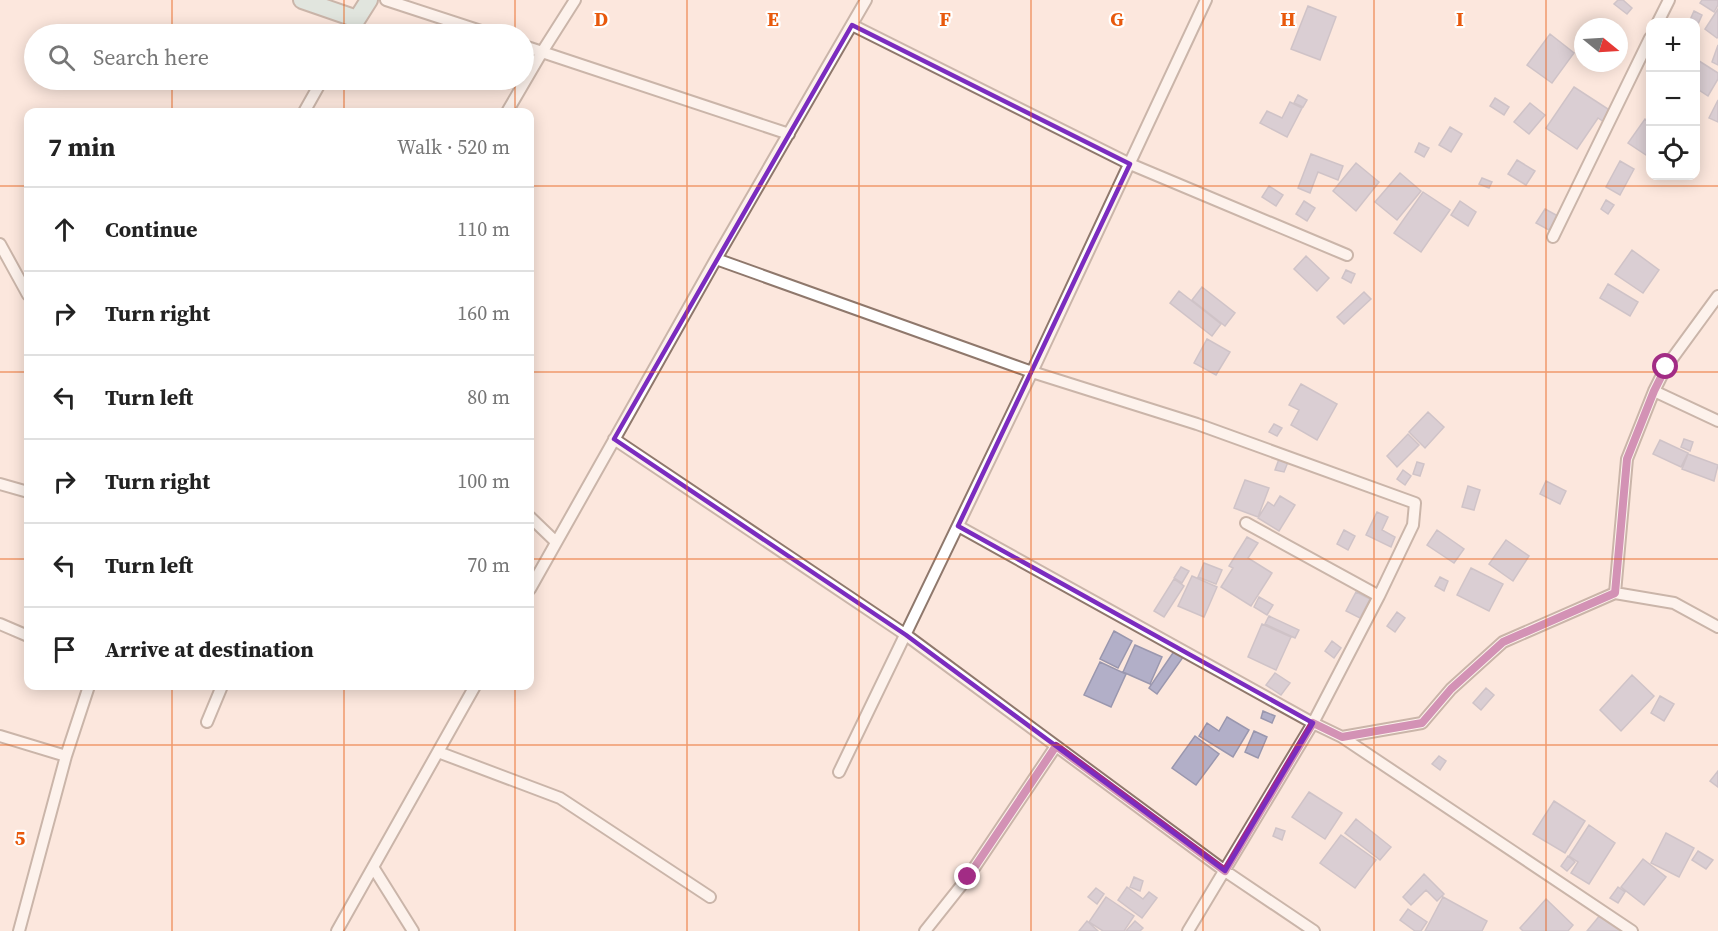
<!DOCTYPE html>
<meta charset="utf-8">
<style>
:root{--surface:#fff;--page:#f2f2f2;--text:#222;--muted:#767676;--line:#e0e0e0}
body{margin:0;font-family:"Source Serif 4",serif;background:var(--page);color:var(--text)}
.controls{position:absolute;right:18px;top:18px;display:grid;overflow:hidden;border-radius:12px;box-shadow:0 3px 15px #0003}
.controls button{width:54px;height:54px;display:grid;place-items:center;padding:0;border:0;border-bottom:2px solid var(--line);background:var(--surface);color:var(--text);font:30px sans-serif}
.compass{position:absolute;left:1574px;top:18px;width:54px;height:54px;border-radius:50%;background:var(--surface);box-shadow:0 3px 15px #0003;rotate:108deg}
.stop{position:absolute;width:18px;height:18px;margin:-14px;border:4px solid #a22c85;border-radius:50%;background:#fff}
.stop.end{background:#a22c85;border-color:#fff;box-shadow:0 2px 6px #0008}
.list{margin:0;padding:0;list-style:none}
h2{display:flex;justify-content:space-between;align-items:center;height:78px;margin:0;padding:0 24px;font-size:26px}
h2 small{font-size:20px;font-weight:400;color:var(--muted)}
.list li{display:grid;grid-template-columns:39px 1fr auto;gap:18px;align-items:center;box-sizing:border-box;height:84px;padding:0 24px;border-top:2px solid var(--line)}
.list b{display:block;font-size:22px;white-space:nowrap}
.list em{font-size:20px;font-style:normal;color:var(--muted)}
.icon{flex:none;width:33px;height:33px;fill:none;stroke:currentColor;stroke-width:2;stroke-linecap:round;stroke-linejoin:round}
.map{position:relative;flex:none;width:1718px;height:931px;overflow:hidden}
.search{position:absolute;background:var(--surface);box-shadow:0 3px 15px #0003;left:24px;top:24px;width:510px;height:66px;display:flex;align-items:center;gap:15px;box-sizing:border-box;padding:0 21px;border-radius:33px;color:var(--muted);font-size:22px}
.panel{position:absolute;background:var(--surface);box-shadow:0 3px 15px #0003;left:24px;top:108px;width:510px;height:582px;border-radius:12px}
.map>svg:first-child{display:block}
</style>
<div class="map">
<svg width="1718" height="931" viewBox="0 0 1718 931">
<rect width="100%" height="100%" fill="#fce7dd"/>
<path fill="#b2afc8" stroke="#9a97ae" stroke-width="1.5" d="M1618,0H1623L1632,8L1627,14L1614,4Z
M1702,0H1718V5L1714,12L1700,3Z
M1308,6L1336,17L1320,60L1291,49Z
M1718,9V37L1717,38L1705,29Z
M1694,11L1702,15L1698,24L1690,20Z
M1550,34L1574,53L1552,83L1527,65Z
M1718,45V65L1712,62Z
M1696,59L1718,73V79L1708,96L1696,88Z
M1574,87L1611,111L1604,122L1598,118L1577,149L1546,128Z
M1298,95L1307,100L1303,107L1294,103Z
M1495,98L1509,107L1504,115L1490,106Z
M1718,100V122L1709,118Z
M1290,102L1302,108L1287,137L1260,123L1267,111L1282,118Z
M1530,103L1545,115L1529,134L1514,122Z
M1645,119L1650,123V148L1646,155L1628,143Z
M1450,127L1462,134L1451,152L1439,145Z
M1419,143L1429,148L1424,157L1415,152Z
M1311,154L1343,166L1338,180L1318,172L1310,193L1298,188Z
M1517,160L1535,171L1526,185L1508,174Z
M1620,161L1634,169L1620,195L1606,187Z
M1356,163L1379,182L1356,211L1333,191Z
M1400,173L1421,191L1397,220L1375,202Z
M1482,178L1492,182L1489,188L1479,184Z
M1269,186L1283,195L1276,206L1262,197Z
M1423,192L1450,210L1421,252L1394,233Z
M1606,200L1614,205L1608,214L1601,209Z
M1304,201L1315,208L1307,221L1296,214Z
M1460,201L1476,212L1468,226L1451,215Z
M1545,209L1558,216L1549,230L1536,223Z
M1632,250L1659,270L1643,293L1615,274Z
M1306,256L1329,278L1317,291L1294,269Z
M1346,270L1355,274L1351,283L1342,278Z
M1608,284L1638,302L1630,316L1600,298Z
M1202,287L1235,313L1225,326L1192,300Z
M1179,291L1221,324L1212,336L1170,303Z
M1364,292L1371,299L1344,324L1337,317Z
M1207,339L1230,352L1216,375L1194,363Z
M1301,384L1337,404L1317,440L1291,425L1299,410L1289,405Z
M1428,412L1444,427L1425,448L1409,432Z
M1274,424L1282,428L1277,436L1269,432Z
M1408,434L1419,445L1397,467L1387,456Z
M1684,439L1693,442L1690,451L1681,447Z
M1660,440L1688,453L1681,467L1653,454Z
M1688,454L1718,465L1714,481L1682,469Z
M1279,459L1288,462L1284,472L1275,470Z
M1417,462L1424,464L1420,476L1413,474Z
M1403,470L1411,476L1405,485L1397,479Z
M1245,480L1269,488L1258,517L1234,508Z
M1546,481L1566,491L1560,504L1540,494Z
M1468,486L1480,490L1474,510L1462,507Z
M1280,496L1295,505L1279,531L1258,518L1268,502L1274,506Z
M1377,512L1388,517L1382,530L1395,537L1391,547L1366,535Z
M1344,530L1355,536L1348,550L1337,544Z
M1437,530L1464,549L1454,563L1427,545Z
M1247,537L1258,543L1248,558L1272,573L1251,606L1221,587L1233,568L1229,566Z
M1506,540L1529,556L1513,581L1489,564Z
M1204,563L1222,570L1216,584L1198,577Z
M1181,567L1189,571L1182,583L1174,578Z
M1471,568L1503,584L1489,611L1457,595Z
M1192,576L1217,587L1204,617L1178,606Z
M1440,577L1448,581L1444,591L1435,586Z
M1174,579L1184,586L1164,617L1154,611Z
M1356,592L1370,599L1360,618L1346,611Z
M1259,597L1273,605L1267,615L1254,607Z
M1397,612L1405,618L1395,632L1387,626Z
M1269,616L1299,630L1295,638L1265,624Z
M1262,624L1291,637L1276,670L1248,657Z
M1114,631L1132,641L1118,668L1100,659Z
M1332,641L1341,648L1334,658L1325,651Z
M1135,645L1162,657L1150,684L1123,672Z
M1177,647L1186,653L1157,694L1149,688Z
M1100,662L1126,674L1111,707L1084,695Z
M1275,673L1290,683L1281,695L1266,685Z
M1632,675L1654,696L1621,731L1600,710Z
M1486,688L1494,695L1481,710L1473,703Z
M1660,696L1674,704L1664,721L1651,713Z
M1263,711L1275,716L1272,723L1261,718Z
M1227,717L1249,730L1233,757L1199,736L1207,723L1219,731Z
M1254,731L1267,737L1258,758L1245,752Z
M1195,736L1219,754L1196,785L1172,768Z
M1439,756L1446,761L1440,770L1432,764Z
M1718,771V787L1710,781Z
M1309,792L1342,813L1325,839L1292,817Z
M1554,801L1585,821L1565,853L1533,834Z
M1356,819L1391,847L1380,860L1345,833Z
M1589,825L1615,843L1589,884L1571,873L1578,862L1569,856Z
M1276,828L1285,831L1282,840L1273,836Z
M1666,833L1694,848L1679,877L1651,863Z
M1341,835L1376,860L1355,888L1320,863Z
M1698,851L1713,860L1706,869L1692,860Z
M1568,856L1575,862L1567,871L1561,866Z
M1643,859L1666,877L1644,905L1621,887Z
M1424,874L1444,894L1437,901L1426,890L1411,905L1403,897Z
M1134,877L1143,881L1140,891L1130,887Z
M1127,887L1143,899L1149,892L1157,898L1142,918L1118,900Z
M1618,887L1625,892L1618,903L1610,898Z
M1096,888L1104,894L1097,904L1088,897Z
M1106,897L1134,916L1124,931H1103L1089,922Z
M1443,897L1487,921L1482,931H1425Z
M1546,899L1573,925L1568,931H1523L1520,928Z
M1408,909L1427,922L1421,931H1415L1400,920Z
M1601,914L1622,931H1587Z
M1087,921L1098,931H1079Z
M1135,921L1143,928L1140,931H1126Z"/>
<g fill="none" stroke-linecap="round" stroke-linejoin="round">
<g stroke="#8f786c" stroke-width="14">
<path id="street" d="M386,0L490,34
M1658,22L1669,0
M852,25L1130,164L1347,255
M348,34L357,19
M524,46L789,134
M304,112L322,80
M507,112L542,52L575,0
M1553,237L1650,38
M0,244L28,295
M716,259L1032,372L1197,424L1415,503L1413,525L1379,596L1313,723L1188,931
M1654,391L1718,421
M614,439L906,635L1225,871L1314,931
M0,484L28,492
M530,517L556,542
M1246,523L1379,596
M958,526L1313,723L1342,737L1422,723L1451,689L1503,642L1615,593L1674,603L1718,627
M530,589L716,259L866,0
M1615,593L1627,459L1654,391L1666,367L1718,296
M0,624L28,636
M207,722L222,686
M0,736L66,756
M1342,737L1632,931
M438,752L560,798L710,897
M839,772L1032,372L1206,0
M373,867L413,931
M19,931L66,756L89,686
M337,931L475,686
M925,931L968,877L1056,746"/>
</g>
<g stroke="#8f786c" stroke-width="20">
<path id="secondary" d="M302,0L357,19L369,0"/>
</g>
<use href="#street" stroke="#fff" stroke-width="10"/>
<use href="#secondary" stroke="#c0e2e1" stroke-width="16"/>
</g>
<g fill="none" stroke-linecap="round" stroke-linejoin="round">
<path stroke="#a22c85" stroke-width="8" d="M968,877L1056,746L1225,871L1313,723L1342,737L1422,723L1451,689L1503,642L1615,593L1627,459L1654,391L1666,367"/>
</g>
<path d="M0 0H1718V931H0ZM852,25L1130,164L958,526L1313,723L1225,871L906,635L614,439Z" fill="#fce7dd" fill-opacity=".55" fill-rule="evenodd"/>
<path fill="none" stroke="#7b2cbf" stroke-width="4.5" stroke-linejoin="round" d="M852,25L1130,164L958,526L1313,723L1225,871L906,635L614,439Z"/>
<path fill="none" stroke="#e8590c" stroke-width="1.5" stroke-opacity="0.55" d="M172,0V34M344,0V34M515,0V34M687,0V931M859,0V931M1031,0V931M1203,0V931M1374,0V931M1546,0V931M172,80V112M344,80V112M515,80V112M0,186H28M530,186H1718M0,372H28M530,372H1718M0,559H28M530,559H1718M172,686V931M344,686V931M515,686V931M0,745H1718"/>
<g font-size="20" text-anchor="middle" font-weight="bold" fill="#e8590c" stroke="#fff" stroke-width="4.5" stroke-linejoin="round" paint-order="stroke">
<text x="601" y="26">D</text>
<text x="773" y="26">E</text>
<text x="945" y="26">F</text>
<text x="1117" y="26">G</text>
<text x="1288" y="26">H</text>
<text x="1460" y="26">I</text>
<text x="20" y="845">5</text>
</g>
</svg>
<div class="controls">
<button>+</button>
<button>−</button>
<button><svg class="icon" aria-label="locate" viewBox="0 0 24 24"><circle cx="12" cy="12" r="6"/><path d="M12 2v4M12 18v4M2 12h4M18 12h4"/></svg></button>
</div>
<svg class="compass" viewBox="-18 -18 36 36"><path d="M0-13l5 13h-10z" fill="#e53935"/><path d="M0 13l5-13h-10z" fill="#767676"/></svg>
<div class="stop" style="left:1666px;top:367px"></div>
<div class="stop end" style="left:968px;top:877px"></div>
<div class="search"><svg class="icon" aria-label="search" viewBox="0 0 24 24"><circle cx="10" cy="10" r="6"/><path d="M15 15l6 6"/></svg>Search here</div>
<section class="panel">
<h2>7 min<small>Walk · 520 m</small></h2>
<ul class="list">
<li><svg class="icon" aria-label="ahead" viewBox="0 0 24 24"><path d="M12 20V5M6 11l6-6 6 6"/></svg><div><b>Continue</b></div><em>110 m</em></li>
<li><svg class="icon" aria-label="right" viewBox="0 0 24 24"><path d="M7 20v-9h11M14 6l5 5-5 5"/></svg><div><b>Turn right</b></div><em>160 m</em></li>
<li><svg class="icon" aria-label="left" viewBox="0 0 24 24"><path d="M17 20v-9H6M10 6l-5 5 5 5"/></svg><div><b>Turn left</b></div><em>80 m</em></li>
<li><svg class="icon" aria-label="right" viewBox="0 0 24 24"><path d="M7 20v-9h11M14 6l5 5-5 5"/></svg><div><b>Turn right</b></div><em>100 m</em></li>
<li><svg class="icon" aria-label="left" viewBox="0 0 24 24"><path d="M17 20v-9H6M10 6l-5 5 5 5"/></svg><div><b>Turn left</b></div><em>70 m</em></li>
<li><svg class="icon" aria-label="arrive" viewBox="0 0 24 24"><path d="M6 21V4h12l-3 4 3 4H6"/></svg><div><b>Arrive at destination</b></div></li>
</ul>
</section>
</div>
